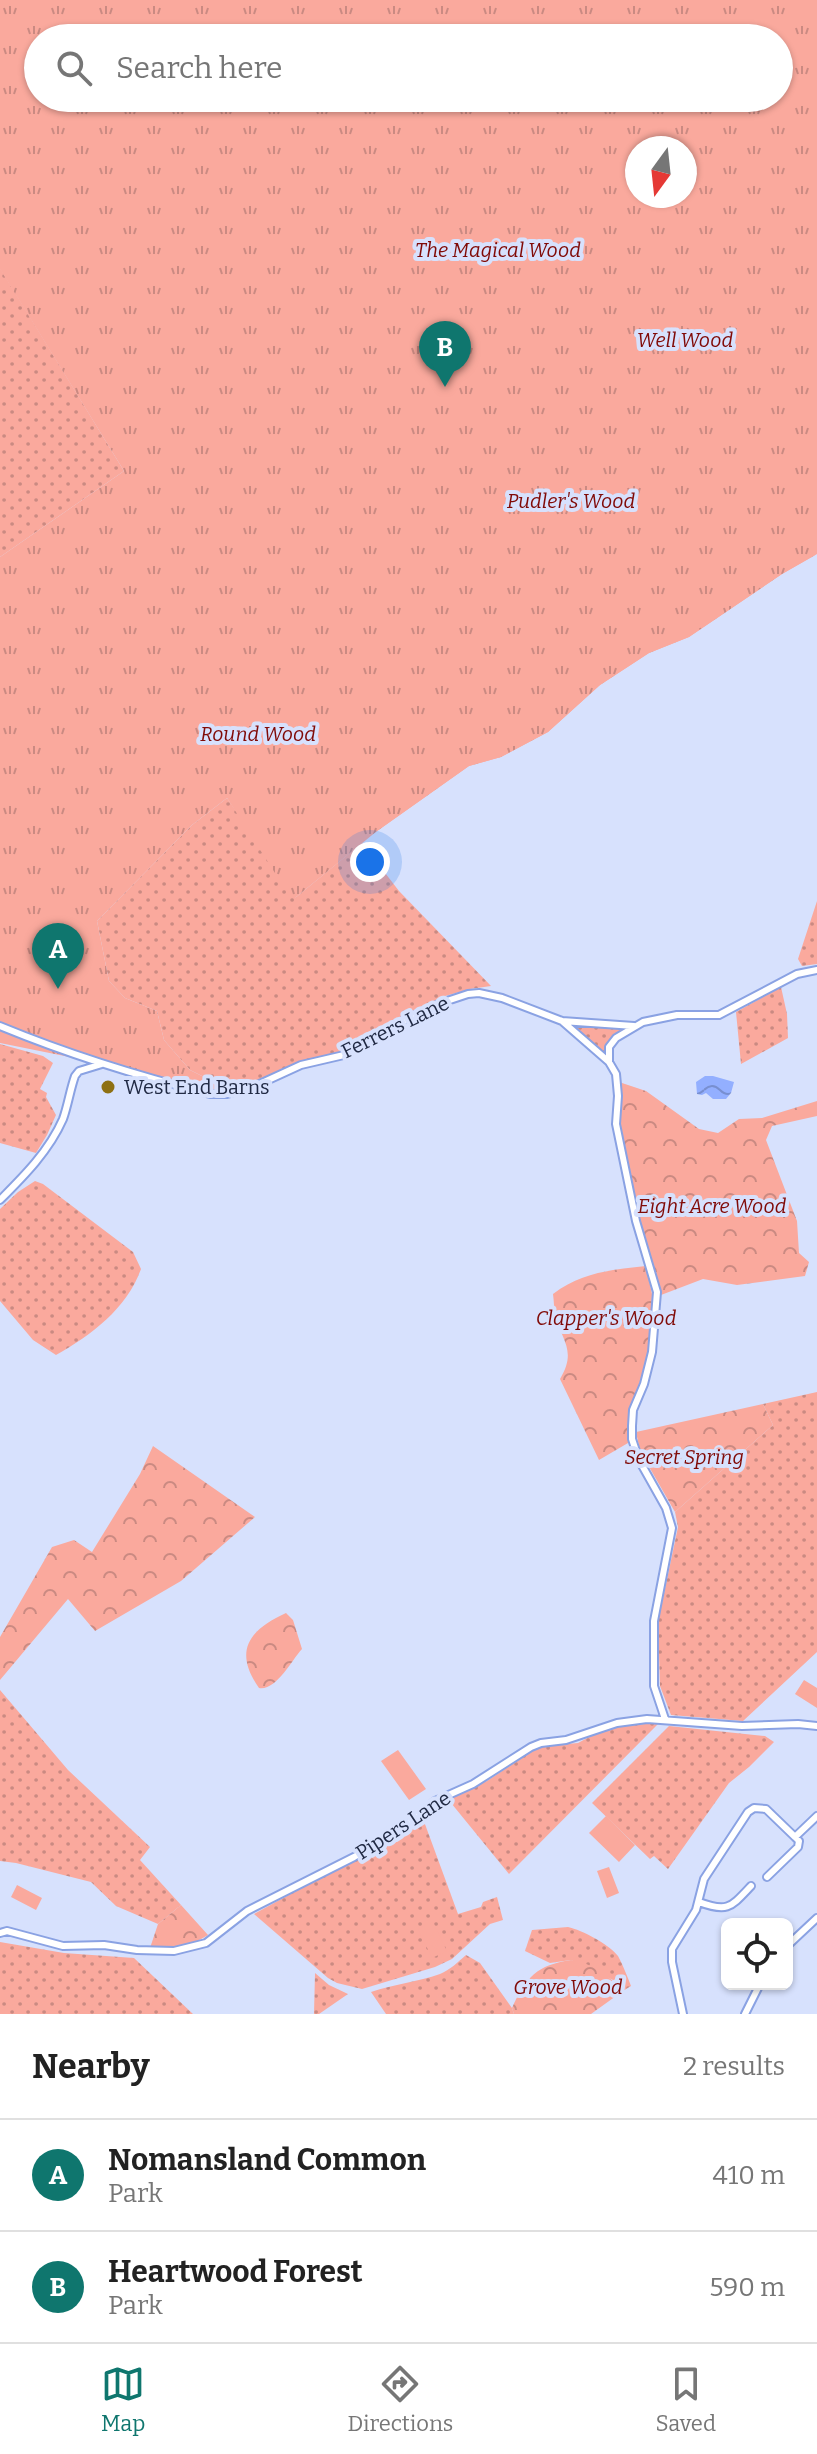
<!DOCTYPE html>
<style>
:root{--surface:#fff;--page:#f2f2f2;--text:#222;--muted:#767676;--line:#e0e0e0;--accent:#0f766e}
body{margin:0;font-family:Bitter,serif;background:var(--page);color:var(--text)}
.controls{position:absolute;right:24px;bottom:24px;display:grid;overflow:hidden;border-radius:12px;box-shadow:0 2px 6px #0004}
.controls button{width:72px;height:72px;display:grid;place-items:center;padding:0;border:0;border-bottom:2px solid var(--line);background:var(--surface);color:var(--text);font:40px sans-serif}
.compass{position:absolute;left:625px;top:136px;width:72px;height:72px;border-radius:50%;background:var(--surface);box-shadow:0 2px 6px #0004;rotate:195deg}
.you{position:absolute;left:370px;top:862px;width:28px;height:28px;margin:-20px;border:6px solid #fff;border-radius:50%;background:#1a73e8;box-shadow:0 0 0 12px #1a73e833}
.badge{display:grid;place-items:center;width:52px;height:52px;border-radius:50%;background:var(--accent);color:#fff;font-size:26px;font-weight:700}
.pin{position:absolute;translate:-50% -66px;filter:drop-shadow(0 2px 4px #0008)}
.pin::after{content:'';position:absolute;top:42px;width:28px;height:24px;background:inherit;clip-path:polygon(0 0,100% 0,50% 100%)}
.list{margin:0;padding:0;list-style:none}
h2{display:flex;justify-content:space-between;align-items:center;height:104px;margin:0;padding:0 32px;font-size:34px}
h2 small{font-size:26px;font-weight:400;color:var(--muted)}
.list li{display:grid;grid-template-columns:52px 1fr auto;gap:24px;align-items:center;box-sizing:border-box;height:112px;padding:0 32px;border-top:2px solid var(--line)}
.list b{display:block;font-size:30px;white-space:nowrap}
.list p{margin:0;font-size:26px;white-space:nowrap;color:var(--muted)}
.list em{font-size:26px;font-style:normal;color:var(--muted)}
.icon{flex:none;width:44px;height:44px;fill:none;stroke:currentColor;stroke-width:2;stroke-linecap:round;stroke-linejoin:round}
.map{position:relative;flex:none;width:817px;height:2014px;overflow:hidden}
.search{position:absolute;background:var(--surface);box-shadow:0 2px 6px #0004;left:24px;right:24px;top:24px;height:88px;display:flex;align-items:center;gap:20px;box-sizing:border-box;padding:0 28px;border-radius:44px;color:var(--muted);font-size:30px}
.sheet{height:328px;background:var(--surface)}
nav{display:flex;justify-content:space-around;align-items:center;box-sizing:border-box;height:112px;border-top:2px solid var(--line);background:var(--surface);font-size:22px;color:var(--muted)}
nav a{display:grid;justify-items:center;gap:4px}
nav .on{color:var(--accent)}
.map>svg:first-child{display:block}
</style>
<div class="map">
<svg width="817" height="2014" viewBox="0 0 817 2014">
<defs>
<pattern id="grass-dots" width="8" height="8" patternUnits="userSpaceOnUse" patternTransform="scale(2)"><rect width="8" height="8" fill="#faa99d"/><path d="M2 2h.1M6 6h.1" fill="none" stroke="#ca8a82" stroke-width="1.8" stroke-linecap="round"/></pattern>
<pattern id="forest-crowns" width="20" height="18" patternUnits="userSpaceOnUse" patternTransform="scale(2)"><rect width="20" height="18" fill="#faa99d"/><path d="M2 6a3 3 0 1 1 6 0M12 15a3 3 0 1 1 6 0" fill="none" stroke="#ca8a82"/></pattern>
<pattern id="park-tufts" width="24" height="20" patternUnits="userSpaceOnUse" patternTransform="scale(2)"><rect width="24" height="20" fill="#faa99d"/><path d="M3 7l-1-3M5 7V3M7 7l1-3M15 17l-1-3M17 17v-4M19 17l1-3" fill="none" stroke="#ca8a82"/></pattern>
<pattern id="water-waves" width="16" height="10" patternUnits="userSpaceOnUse" patternTransform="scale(2)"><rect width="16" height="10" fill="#93afff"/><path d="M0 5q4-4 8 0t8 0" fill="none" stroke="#788fd0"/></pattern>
</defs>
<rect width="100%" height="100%" fill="#d7e1fd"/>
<path fill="url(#grass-dots)" d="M0,268L124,471L0,557Z
M817,554L782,574L689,637L649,653L600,685L548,732L501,757L469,766L373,834L348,799L295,898L362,843L399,891L491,986L470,989L445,996L405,1015L342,1051L297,1063L259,1082L237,1088L224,1087L190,1070L164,1040L157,1011L125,998L109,981L97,921L192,825L227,798L236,811Z
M817,901V964L802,966L798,959Z
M781,987L787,1014L788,1038L741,1064L736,1012Z
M568,1022L625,1027L626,1029L611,1040L604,1055Z
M0,1044L43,1056L53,1063L40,1089L47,1093L46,1097L56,1115L47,1135L36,1153L0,1143Z
M35,1181L43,1184L133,1252L141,1269C127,1308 92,1335 56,1355L33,1340L0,1301V1209L18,1192Z
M817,1392V1652L743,1721L671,1715L660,1686L658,1622L678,1527L675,1512L773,1425L763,1404Z
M0,1690L68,1770L150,1847L140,1860L181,1905L158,1924L116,1906L91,1882L16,1863L0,1861Z
M659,1723L509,1874L447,1798L487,1781L534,1750L546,1746L578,1743L604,1729L617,1726Z
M669,1726L765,1736L774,1742L749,1767L729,1783L668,1869L654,1856L650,1859L592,1803Z
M422,1816L458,1914L481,1907L483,1902L497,1897L503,1920L490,1924L452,1959L435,1967L362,1989L337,1983L328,1978L254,1914L400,1834Z
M568,1927C582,1930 610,1945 618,1956C623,1965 627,1976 631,1986L623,1991L613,1980L571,1960L550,1963L525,1951L532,1930Z
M0,1942L64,1953L134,1958L193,2014H0Z
M466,1955L480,1963L512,2008L514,2014H386L371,1992C394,1984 418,1982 440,1974C450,1970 458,1962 466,1955Z
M315,1973L329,1985L348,1994L319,2014H314Z"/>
<path fill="url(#forest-crowns)" d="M619,1082L646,1091L699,1129L718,1133L739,1119L762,1118L817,1101V1116L772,1126L766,1140L797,1221L799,1253L809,1262L805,1276L737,1285L703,1279L661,1295L646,1252L638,1221L618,1120Z
M646,1266L652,1294L650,1348L628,1421V1443L599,1460L560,1379C577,1351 562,1341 555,1315C554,1309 554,1301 553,1294C582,1272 611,1270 646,1266Z
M763,1404L773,1425L675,1512L640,1451L636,1432Z
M153,1446L255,1517L181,1581L95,1631L68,1599L0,1680V1637L52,1547L74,1540L92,1552L140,1474Z
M286,1613L293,1620L302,1649C291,1661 276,1691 259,1688C233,1651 249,1630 286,1613Z
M181,1905L208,1935C192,1946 169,1949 150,1948L158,1924Z
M571,1960C592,1963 608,1975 623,1991L591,2014H514L512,2008C526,1977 537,1965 571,1960Z"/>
<path fill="url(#park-tufts)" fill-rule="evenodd" d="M0,0H817V554L782,574L689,637L649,653L600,685L548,732L501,757L469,766L377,831L295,898H291L227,798L192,825L97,921L109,981L125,998L157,1011L164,1040L190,1070L224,1087L209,1093L124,1068L0,1043V557L124,471L0,269ZM38,38H779V98H38ZM637,148H685V196H637Z"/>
<path fill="#faa99d" d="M804,1680L817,1688V1708L795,1694Z
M398,1750L426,1789L409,1800L381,1761Z
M606,1816L635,1845L619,1862L589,1833Z
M609,1867L619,1893L607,1898L597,1871Z
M17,1885L42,1898L36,1910L11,1897Z
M433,1922L447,1951L432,1958L418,1929Z"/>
<path fill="url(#water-waves)" d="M705,1076H713L734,1082L731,1093L726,1099H713L706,1093L702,1095L697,1094L696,1082Z"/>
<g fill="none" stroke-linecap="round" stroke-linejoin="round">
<g stroke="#8aa2e3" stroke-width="10">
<path id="street" d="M562,1021L609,1062
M0,1026C68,1054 138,1076 210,1094H227L253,1087L301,1065L344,1055L394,1025L441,1003L468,994L479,993L502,998L562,1021L634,1026
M0,1200C24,1176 49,1151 63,1119C68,1105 70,1090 75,1076L79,1071L102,1064
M665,1719L654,1686V1621L672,1528L666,1508L639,1460L632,1439V1426L633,1410L644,1384L652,1352L657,1292L636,1221L616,1124L618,1096L616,1074L609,1062V1047L616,1038L643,1022L677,1015H719L797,974L817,970
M767,1877L798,1847L799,1841L795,1837L817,1816
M699,1902C728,1913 731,1907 751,1886
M0,1933L7,1931L63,1946L104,1945L137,1950L174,1951L206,1943L247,1911L354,1857L400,1830L435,1801L473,1784L531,1747L541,1743L566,1740L617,1723L647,1719L742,1726L798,1724L817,1726
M787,1946L817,1918
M683,2014L672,1962V1949L696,1910L704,1879L748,1812L754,1808L766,1809L795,1837
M745,2014L760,1984"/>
</g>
<use href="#street" stroke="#fff" stroke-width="6"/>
</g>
<circle fill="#8e7013" stroke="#d7e1fd" stroke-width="3" cx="108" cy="1087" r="8"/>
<g text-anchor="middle" stroke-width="8" stroke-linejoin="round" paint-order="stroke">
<g font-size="20" font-style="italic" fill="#800a07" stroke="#d7e1fd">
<text x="498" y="257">The Magical Wood</text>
<text x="685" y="347">Well Wood</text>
<text x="571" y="508">Pudler's Wood</text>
<text x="258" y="741">Round Wood</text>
<text x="712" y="1213">Eight Acre Wood</text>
<text x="606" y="1325">Clapper's Wood</text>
<text x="684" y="1464">Secret Spring</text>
<text x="568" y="1994">Grove Wood</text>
</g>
<g font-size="20" fill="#212a44" stroke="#d7e1fd">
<text transform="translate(395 1027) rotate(-26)" y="7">Ferrers Lane</text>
<text transform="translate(403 1825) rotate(-33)" y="7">Pipers Lane</text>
</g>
<g font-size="20" fill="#212a44" stroke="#d7e1fd" text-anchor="start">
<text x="124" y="1094">West End Barns</text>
</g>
</g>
</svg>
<div class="controls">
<button><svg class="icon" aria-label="locate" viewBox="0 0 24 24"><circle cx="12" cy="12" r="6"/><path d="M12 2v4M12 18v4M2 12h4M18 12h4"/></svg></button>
</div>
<svg class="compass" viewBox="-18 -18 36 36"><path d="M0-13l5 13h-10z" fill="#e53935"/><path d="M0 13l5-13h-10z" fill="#767676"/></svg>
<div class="you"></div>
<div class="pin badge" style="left:58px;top:989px">A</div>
<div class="pin badge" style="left:445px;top:387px">B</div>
<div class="search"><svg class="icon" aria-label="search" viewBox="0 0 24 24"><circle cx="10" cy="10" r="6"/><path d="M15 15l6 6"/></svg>Search here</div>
</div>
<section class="sheet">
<h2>Nearby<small>2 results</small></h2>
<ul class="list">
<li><span class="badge">A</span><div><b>Nomansland Common</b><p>Park</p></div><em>410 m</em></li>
<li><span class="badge">B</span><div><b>Heartwood Forest</b><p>Park</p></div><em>590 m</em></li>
</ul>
</section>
<nav>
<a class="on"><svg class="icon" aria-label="map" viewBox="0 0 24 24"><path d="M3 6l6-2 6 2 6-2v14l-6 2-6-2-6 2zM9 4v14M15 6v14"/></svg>Map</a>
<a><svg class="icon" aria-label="directions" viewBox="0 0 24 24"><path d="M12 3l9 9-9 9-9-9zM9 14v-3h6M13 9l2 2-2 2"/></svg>Directions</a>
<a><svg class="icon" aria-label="saved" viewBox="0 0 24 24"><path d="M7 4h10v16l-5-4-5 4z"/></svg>Saved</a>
</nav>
